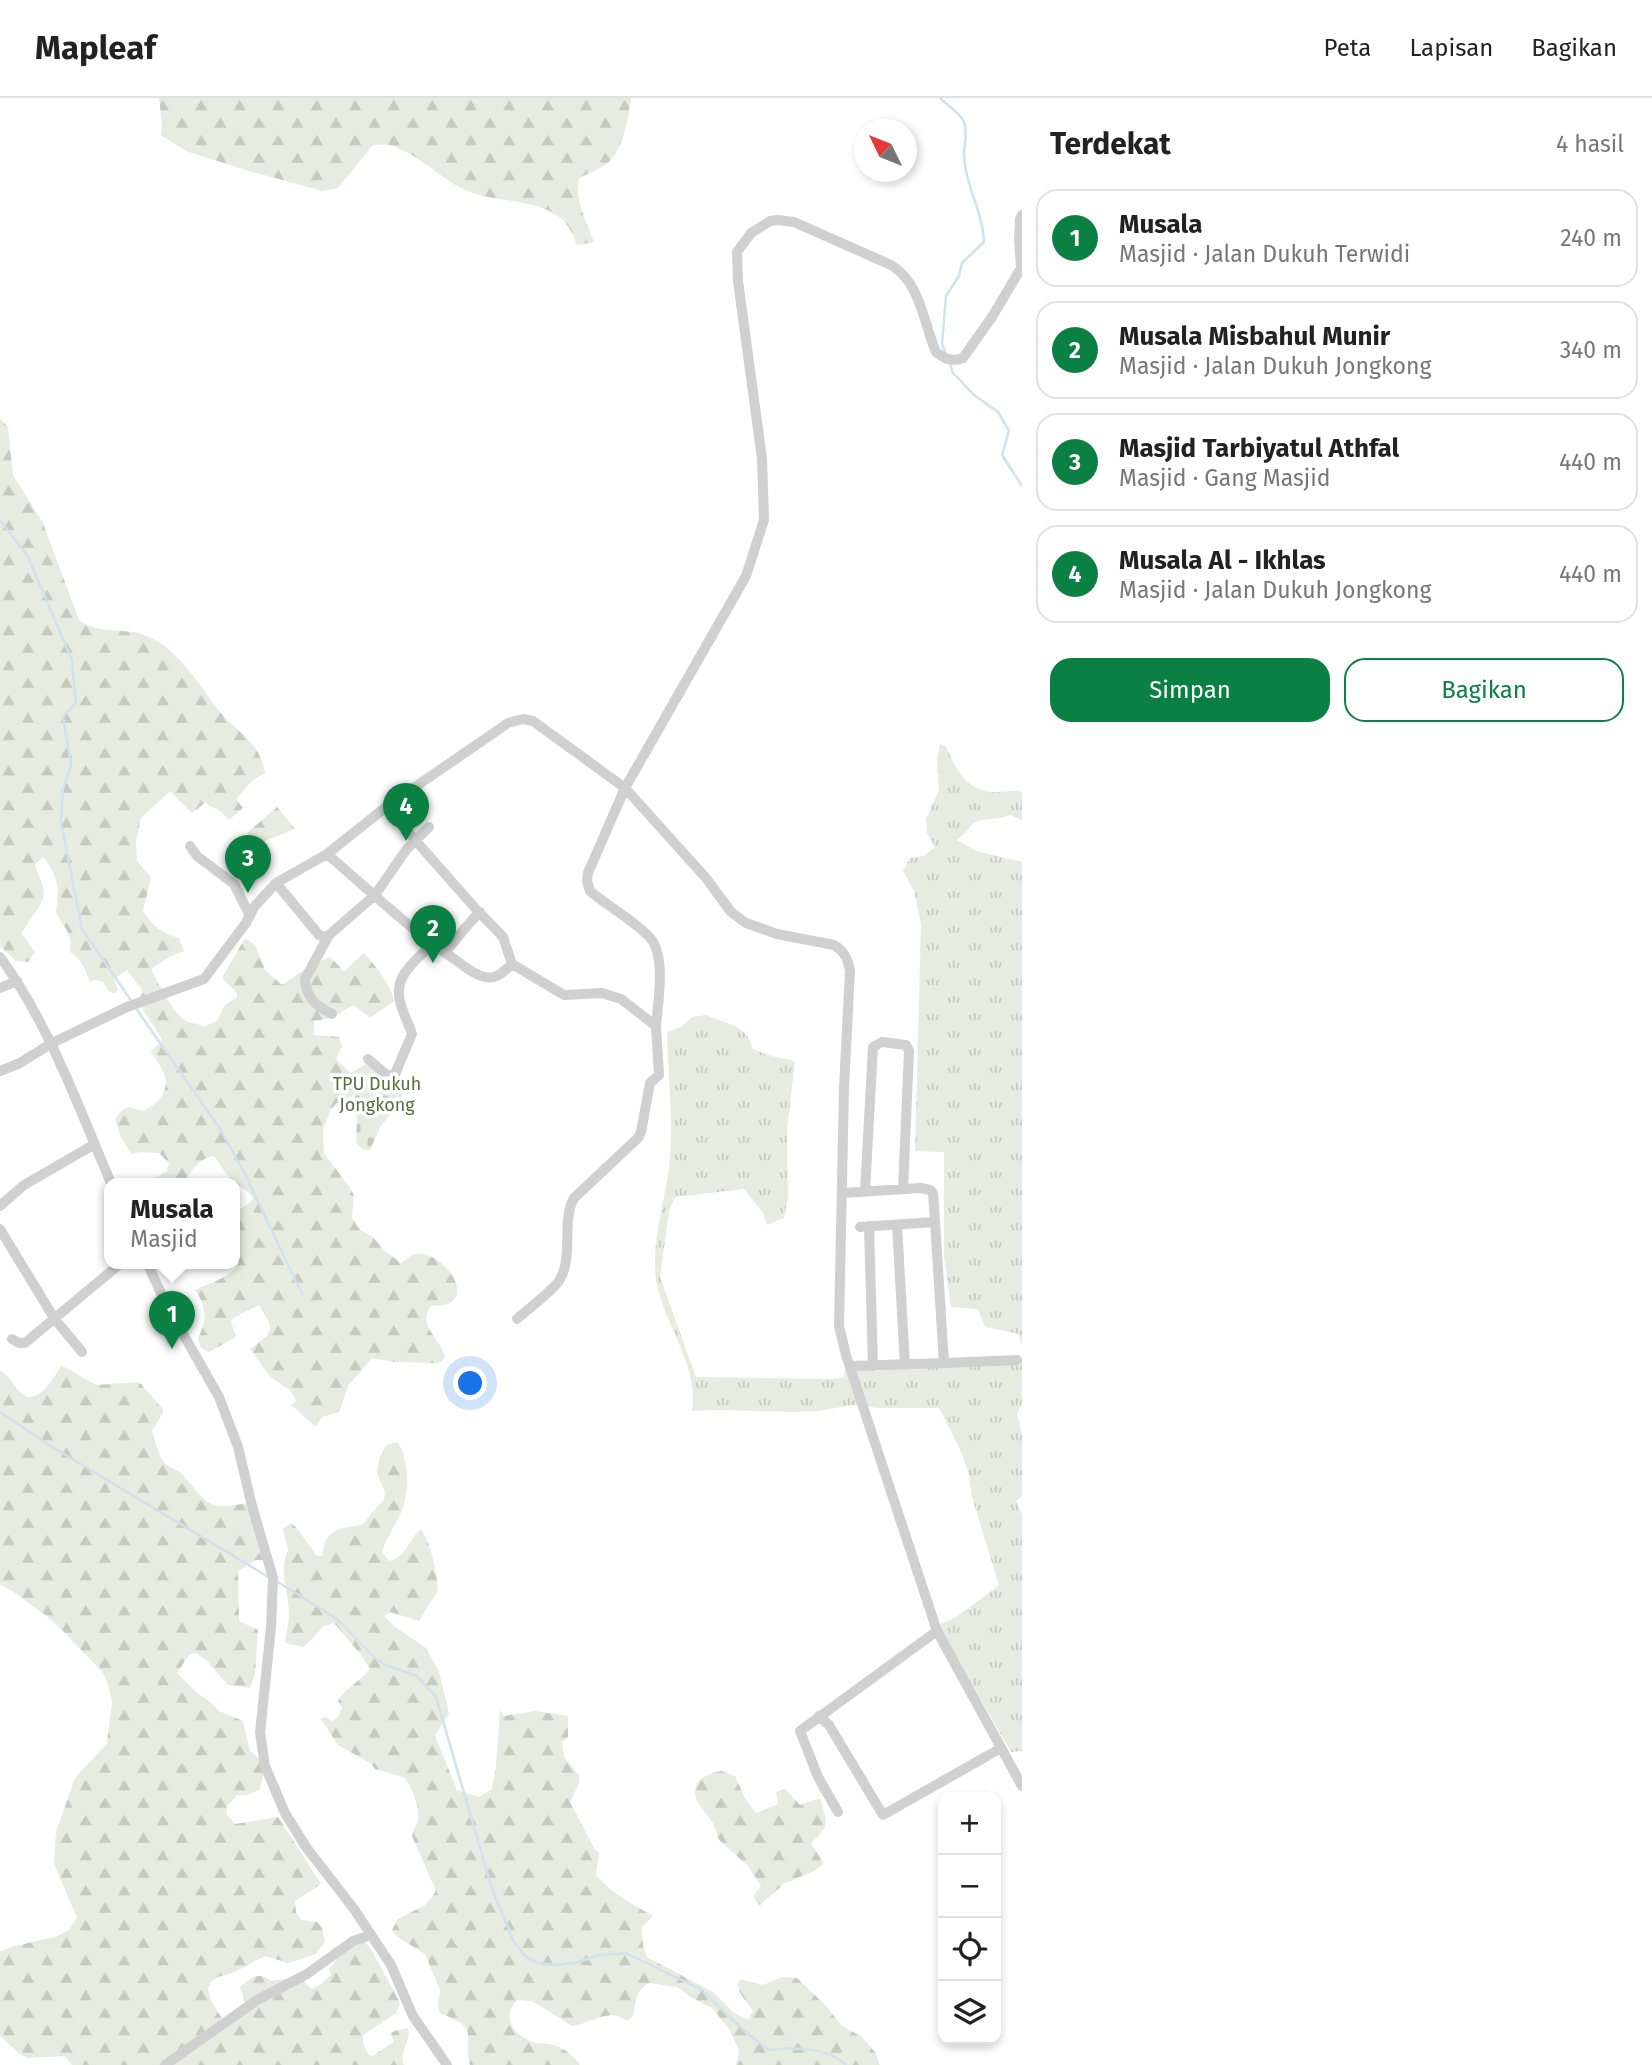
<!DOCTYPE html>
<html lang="id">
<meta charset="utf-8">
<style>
:root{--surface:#fff;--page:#f2f2f2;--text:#222;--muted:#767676;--line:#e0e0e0;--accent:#0b8043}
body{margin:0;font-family:"Fira Sans",sans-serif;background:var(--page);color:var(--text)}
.controls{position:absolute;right:21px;bottom:21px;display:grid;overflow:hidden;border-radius:14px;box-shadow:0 4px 10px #0003}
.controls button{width:63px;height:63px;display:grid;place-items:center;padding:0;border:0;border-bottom:2px solid var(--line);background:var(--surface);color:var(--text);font:35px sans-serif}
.compass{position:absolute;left:854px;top:21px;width:63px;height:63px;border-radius:50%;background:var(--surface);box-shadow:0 4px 10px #0003;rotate:313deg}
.you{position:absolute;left:471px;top:1286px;width:24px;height:24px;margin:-18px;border:5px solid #fff;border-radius:50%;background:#1a73e8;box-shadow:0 0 0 10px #1a73e833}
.badge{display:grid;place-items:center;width:46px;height:46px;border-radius:50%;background:var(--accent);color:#fff;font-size:23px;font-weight:700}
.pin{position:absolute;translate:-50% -58px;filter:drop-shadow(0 2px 4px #0008)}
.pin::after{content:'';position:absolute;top:37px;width:24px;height:21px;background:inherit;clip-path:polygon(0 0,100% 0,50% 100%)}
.popup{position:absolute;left:104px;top:1080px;width:136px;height:91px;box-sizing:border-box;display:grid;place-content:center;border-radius:14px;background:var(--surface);filter:drop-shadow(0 2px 5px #0005);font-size:23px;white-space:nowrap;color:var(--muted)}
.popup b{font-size:26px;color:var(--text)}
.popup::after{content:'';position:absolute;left:50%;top:100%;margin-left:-14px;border:14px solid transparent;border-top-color:var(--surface)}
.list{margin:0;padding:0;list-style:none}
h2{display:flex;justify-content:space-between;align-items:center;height:91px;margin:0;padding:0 28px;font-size:30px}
h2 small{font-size:23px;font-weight:400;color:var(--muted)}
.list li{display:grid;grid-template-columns:46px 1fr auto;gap:21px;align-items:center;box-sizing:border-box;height:98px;margin:0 14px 14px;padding:0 14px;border:2px solid var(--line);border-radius:21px}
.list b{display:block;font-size:26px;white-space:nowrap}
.list p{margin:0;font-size:23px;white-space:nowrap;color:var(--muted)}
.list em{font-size:23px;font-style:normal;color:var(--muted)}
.actions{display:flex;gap:14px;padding:21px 28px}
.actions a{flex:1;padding:16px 0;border:2px solid var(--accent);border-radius:21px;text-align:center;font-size:24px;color:var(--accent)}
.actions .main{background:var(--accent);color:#fff}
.icon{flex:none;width:38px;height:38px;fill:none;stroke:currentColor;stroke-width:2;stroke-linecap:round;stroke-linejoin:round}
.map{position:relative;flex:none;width:1022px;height:1967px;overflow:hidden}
header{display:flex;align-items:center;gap:42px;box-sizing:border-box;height:98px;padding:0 35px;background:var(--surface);border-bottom:2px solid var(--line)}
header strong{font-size:33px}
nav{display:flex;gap:38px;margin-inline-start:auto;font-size:24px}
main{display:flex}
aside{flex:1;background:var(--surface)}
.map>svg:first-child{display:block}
</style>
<header>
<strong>Mapleaf</strong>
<nav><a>Peta</a><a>Lapisan</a><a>Bagikan</a></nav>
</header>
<main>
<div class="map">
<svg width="1022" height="1967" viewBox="0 0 1022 1967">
<defs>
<pattern id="grass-tufts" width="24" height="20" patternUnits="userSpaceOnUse" patternTransform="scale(1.75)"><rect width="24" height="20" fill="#e6ecdf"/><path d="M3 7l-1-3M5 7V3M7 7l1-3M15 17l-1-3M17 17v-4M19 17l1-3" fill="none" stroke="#c6cbc0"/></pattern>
<pattern id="forest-firs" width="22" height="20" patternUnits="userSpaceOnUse" patternTransform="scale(1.75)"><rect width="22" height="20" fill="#e6ecdf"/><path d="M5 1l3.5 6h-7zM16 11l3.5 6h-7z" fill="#c6cbc0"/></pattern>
<pattern id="cemetery-stones" width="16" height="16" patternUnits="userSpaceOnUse" patternTransform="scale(1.75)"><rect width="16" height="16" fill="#e6ecdf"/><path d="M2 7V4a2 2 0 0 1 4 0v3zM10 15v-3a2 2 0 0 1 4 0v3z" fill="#c6cbc0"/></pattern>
</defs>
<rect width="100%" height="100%" fill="#fff"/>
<path fill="url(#grass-tufts)" d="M940,646L946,648C955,671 967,693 993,694C1003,695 1012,691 1022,694V722L1010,717L1000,720L981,722L973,725L966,734L957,742L976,753L1022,764V1249L1019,1236L985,1229L978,1211L951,1209L944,1158V1054L915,1053L921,826L914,793L903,773L910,760L924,758L935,749L927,735L926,721L939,692L937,660Z
M706,917L735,928L747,937L753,951L767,957L795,963L787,1032L788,1099L784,1120L767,1127L763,1115L744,1091L675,1099L669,1113L660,1179L696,1279L830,1281L844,1280L845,1272L872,1273L1022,1261V1305L1017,1316L1022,1336V1399L1016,1403L1022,1417V1653L1011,1654L938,1527L955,1520L999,1487L971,1396C971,1365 952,1336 939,1310H879L852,1307L819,1313L791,1314L718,1312L692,1313C700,1261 656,1220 655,1169C654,1137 665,1101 669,1069C674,1026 668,977 667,934L681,929L692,919Z"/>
<path fill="url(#forest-firs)" d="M159,0H631C629,18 623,51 609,64C600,72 588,74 579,81C574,101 587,125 594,144L577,147C573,137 569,127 561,120C531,98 494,106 463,91C441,80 412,52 389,47C384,46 378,47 373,47L338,90L322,93L249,73L186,53L161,37L162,27Z
M0,321L8,329L13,377L43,425L79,522C84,525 89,528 94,530C111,534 131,531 147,538C181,553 199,588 221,615C240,637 259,643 265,675L253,682L236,701L243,710L229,722L220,713L205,705L192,715L170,693L141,720L136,744L137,763L151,780L143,813C153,829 162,835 179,840L184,853L171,858L151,871C157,883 173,914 183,921C190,927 197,924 204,929L218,922L224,908L237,899V895L222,880L245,840L255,847L265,872L282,887L305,871L330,859L344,873L364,855C377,870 389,883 394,903L370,920L354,907L331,920L314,923V937L339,939L342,948L336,961L351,975L366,966L375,969L354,990V997L337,1005L331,1011L323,1031L324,1055L350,1090L354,1097L352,1120L360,1132L373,1139L384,1152L401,1165C405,1162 411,1157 415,1156C437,1150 475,1194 448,1206C443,1208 436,1207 431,1208C416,1228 442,1241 445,1260L439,1265L393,1264L372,1260L348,1288L339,1314L322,1319L316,1329L291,1307L296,1303C293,1290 280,1287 271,1279C266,1275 256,1258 250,1251L267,1238L270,1231L269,1224L259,1207L233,1220L231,1224L236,1239L211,1253L208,1254L201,1250L198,1240C208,1223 206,1207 195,1192C211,1184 229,1181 239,1165L235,1158V1114L250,1105L253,1100L248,1094L230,1081L214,1058C199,1060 191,1074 183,1085H149L152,1081L166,1074L169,1065L159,1055L140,1054L131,1056L121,1039L115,1021C127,1005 127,1009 142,1013C156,1009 169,994 165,979C163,970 156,962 151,954L162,941L138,904L142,892L127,872L114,881L118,892L116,895C107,895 107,889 103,884L95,882L90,884C86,873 81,860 70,854C73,834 64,831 56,814C60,788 58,781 44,759L35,766C37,775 43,785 44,794C45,805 27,825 21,835L35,854L28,864L16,863L0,848Z
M277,709L295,731L254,747L247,735Z
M61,1267L96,1287L139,1284L163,1311V1315L152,1333C156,1345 158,1360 168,1368C173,1371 178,1372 182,1376C208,1405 205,1413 247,1405L266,1462H256L238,1473L239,1523L258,1532L255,1576L250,1590L228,1587L208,1564L196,1555L189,1557L177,1575L196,1594L214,1607L219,1613L243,1623L250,1653L261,1662L263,1677L260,1691L248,1697H237L228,1707L226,1716L235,1726L278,1719L321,1786L295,1803L296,1814L301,1822L317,1824L322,1829L325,1844L316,1856L288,1865L265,1858L233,1875L218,1879L211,1884L208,1891L211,1903L223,1922L246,1906L240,1889C251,1880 258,1873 271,1883L287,1881L303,1882L311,1891L318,1888L331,1877L329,1870L335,1864L340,1854L362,1840L372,1853L400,1905L396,1915L363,1937V1945L368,1956L372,1958L394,1944L391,1936L394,1933L408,1930C412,1943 398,1953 404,1967H72L65,1958L28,1960L21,1957L0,1938V1854L11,1849L55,1839L69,1832L77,1820L54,1766L56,1734L75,1680L107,1645L112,1605L109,1590L104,1576L65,1535L48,1519L11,1492L0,1487V1272C11,1279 15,1291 24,1297C38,1307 57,1277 61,1267Z
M398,1344C410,1365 410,1397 399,1419C393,1431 386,1441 382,1454L389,1463C407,1459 408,1442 421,1431C432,1448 436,1473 438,1492L419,1523L390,1514L384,1518L395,1529L426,1550L439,1574L449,1615L435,1638L457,1692L479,1699L492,1691L496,1668L500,1612L504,1618L535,1613L568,1618V1639L562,1644L564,1659L579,1677V1685L570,1704L595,1752L599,1755L596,1777C611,1795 632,1806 653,1818L642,1829L643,1848L647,1859L713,1894L733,1914L748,1922L753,1913C747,1902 733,1893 740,1881L763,1887L783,1879L797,1880L825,1907L842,1928L862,1939L875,1954L880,1967H736L739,1952L729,1931L712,1910L692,1900L677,1889L649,1885C635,1894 636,1903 633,1918L627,1923C624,1922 621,1919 617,1918C604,1914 585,1927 572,1928L532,1903L517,1902C501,1919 513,1936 532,1944C539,1946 547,1945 554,1947C563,1950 576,1959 580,1967H470C462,1933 482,1932 440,1915L438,1908L440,1892L425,1856L396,1838L392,1832L398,1821L425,1807L435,1795V1788L431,1782L412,1738C413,1732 416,1728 418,1722C421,1711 411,1687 404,1679L375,1671L370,1665L338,1647L321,1621L325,1619L332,1623L337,1620L342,1610L338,1603C348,1587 359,1585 370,1571L361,1557L334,1525L324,1528L304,1549L285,1545C286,1535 289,1525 289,1516C289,1496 278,1472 288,1453L283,1431L291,1425L296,1429L317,1458H322C324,1453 323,1447 326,1442C333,1429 350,1429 362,1427L384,1401L385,1394L377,1375L379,1361L386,1347Z
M722,1673L735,1678L745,1700L756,1715L778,1706L776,1694L785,1691L800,1707L820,1700C827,1726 831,1726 811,1745L824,1766L814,1773L785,1785L760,1807L756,1804L754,1797L761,1788L747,1767L719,1742L713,1725L697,1703L695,1695L696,1687L700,1681L714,1674Z"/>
<path fill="url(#cemetery-stones)" d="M371,970L396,978L403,989L401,1003L380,1029L370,1052L362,1051L356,1044L357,1021L354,990L361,979Z"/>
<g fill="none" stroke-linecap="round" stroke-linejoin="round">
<path stroke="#cfe2ee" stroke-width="2.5" d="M940,0C947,7 960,15 964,24C968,35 964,46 964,57C965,87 983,114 984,144L962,165L959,178L946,198L942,246L946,257
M950,266L953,275L974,297L998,314L1009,333L1002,357L1022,388
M0,422L27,457L72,562L76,605L63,619L71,666L63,691L61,724L82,831L132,904
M135,909L220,1031L243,1072L302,1196
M0,1314L49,1347L270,1480
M276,1483L337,1521L376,1561L386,1567L417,1578L436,1599L492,1791L514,1844L525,1858L537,1865L556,1867L575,1865L599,1857L626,1855L702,1892L741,1930L768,1952C794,1950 826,1948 846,1967"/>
<path stroke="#d0d0d0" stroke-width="10" d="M386,709L475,810L503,839L512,866L564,897L602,895L621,901L656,928L659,977L650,985L641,1034L638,1040L574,1100C561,1123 574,1160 559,1183C551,1194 528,1211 517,1221
M190,748L197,758L234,786L250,818
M327,756C369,792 411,832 457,863C465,869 475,877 485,879C497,882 504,873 512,866
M276,785L319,837L325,839L329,837
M445,855C457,841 466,827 480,814
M0,859C50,928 78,1008 111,1085
M0,890L17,883
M332,916C317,908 306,901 305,881L329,837L375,797L406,752L429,729
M656,928C658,905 666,860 651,841C637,824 607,808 590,793L587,783L588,775L625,690L746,478L764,422L762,361L738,183L737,154L751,135L770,123L778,122L794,124L891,167C921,185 923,224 936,254C944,261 953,264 963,260L992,219L1021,170L1019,141L1020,121L1022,117
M368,961L388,978L395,976L412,936C409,927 405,919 402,910C390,879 414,865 433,845
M0,973L20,965L52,945L127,909L204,881L246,825L254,809L276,785L327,756L386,709L508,625L523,621L533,623L625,690L706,780L731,814L746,825L777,836L834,847C845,854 848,861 850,873L844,990L839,1228L846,1257L937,1533L1022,1688
M865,1093L873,949L882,944L906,947L909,953L903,1091
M842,1095L921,1090L930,1092L933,1095L935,1124
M0,1108L24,1087L95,1046
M897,1127L905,1267
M869,1128L873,1268
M0,1131L54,1220L82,1254
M147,1165L166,1206L219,1299L238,1349L252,1408L273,1480L271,1529L260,1635L265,1668L285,1715L306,1749L354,1811L391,1867L413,1918L447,1967
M12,1241L19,1245H25L121,1165
M944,1265L1017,1262
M850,1268L944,1265L935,1124L860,1129
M819,1618L829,1627L883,1717L1001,1650
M838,1714L818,1679L800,1633L937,1533
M165,1967L257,1902L307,1876L353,1843L371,1837"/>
</g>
<g text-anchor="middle" stroke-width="7" stroke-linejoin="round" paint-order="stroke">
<g font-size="18" fill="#56703f" stroke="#fff">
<text x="377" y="992">TPU Dukuh<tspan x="377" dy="21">Jongkong</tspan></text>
</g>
</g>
</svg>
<div class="controls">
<button>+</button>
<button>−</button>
<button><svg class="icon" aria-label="locate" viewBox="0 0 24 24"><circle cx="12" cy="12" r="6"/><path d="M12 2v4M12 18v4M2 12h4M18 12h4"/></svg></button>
<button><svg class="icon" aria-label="layers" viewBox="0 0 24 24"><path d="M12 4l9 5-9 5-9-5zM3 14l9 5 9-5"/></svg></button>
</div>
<svg class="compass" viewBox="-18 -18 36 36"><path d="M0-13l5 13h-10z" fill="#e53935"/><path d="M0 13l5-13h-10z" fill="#767676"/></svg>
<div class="you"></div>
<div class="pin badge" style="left:172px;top:1251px">1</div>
<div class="popup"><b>Musala</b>Masjid</div>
<div class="pin badge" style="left:433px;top:865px">2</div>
<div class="pin badge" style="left:248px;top:795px">3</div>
<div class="pin badge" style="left:406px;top:743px">4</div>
</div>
<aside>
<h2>Terdekat<small>4 hasil</small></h2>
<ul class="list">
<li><span class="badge">1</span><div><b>Musala</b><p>Masjid · Jalan Dukuh Terwidi</p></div><em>240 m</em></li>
<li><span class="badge">2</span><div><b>Musala Misbahul Munir</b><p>Masjid · Jalan Dukuh Jongkong</p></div><em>340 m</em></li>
<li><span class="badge">3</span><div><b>Masjid Tarbiyatul Athfal</b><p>Masjid · Gang Masjid</p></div><em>440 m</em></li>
<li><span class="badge">4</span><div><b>Musala Al - Ikhlas</b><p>Masjid · Jalan Dukuh Jongkong</p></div><em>440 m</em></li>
</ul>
<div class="actions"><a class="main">Simpan</a><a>Bagikan</a></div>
</aside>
</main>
